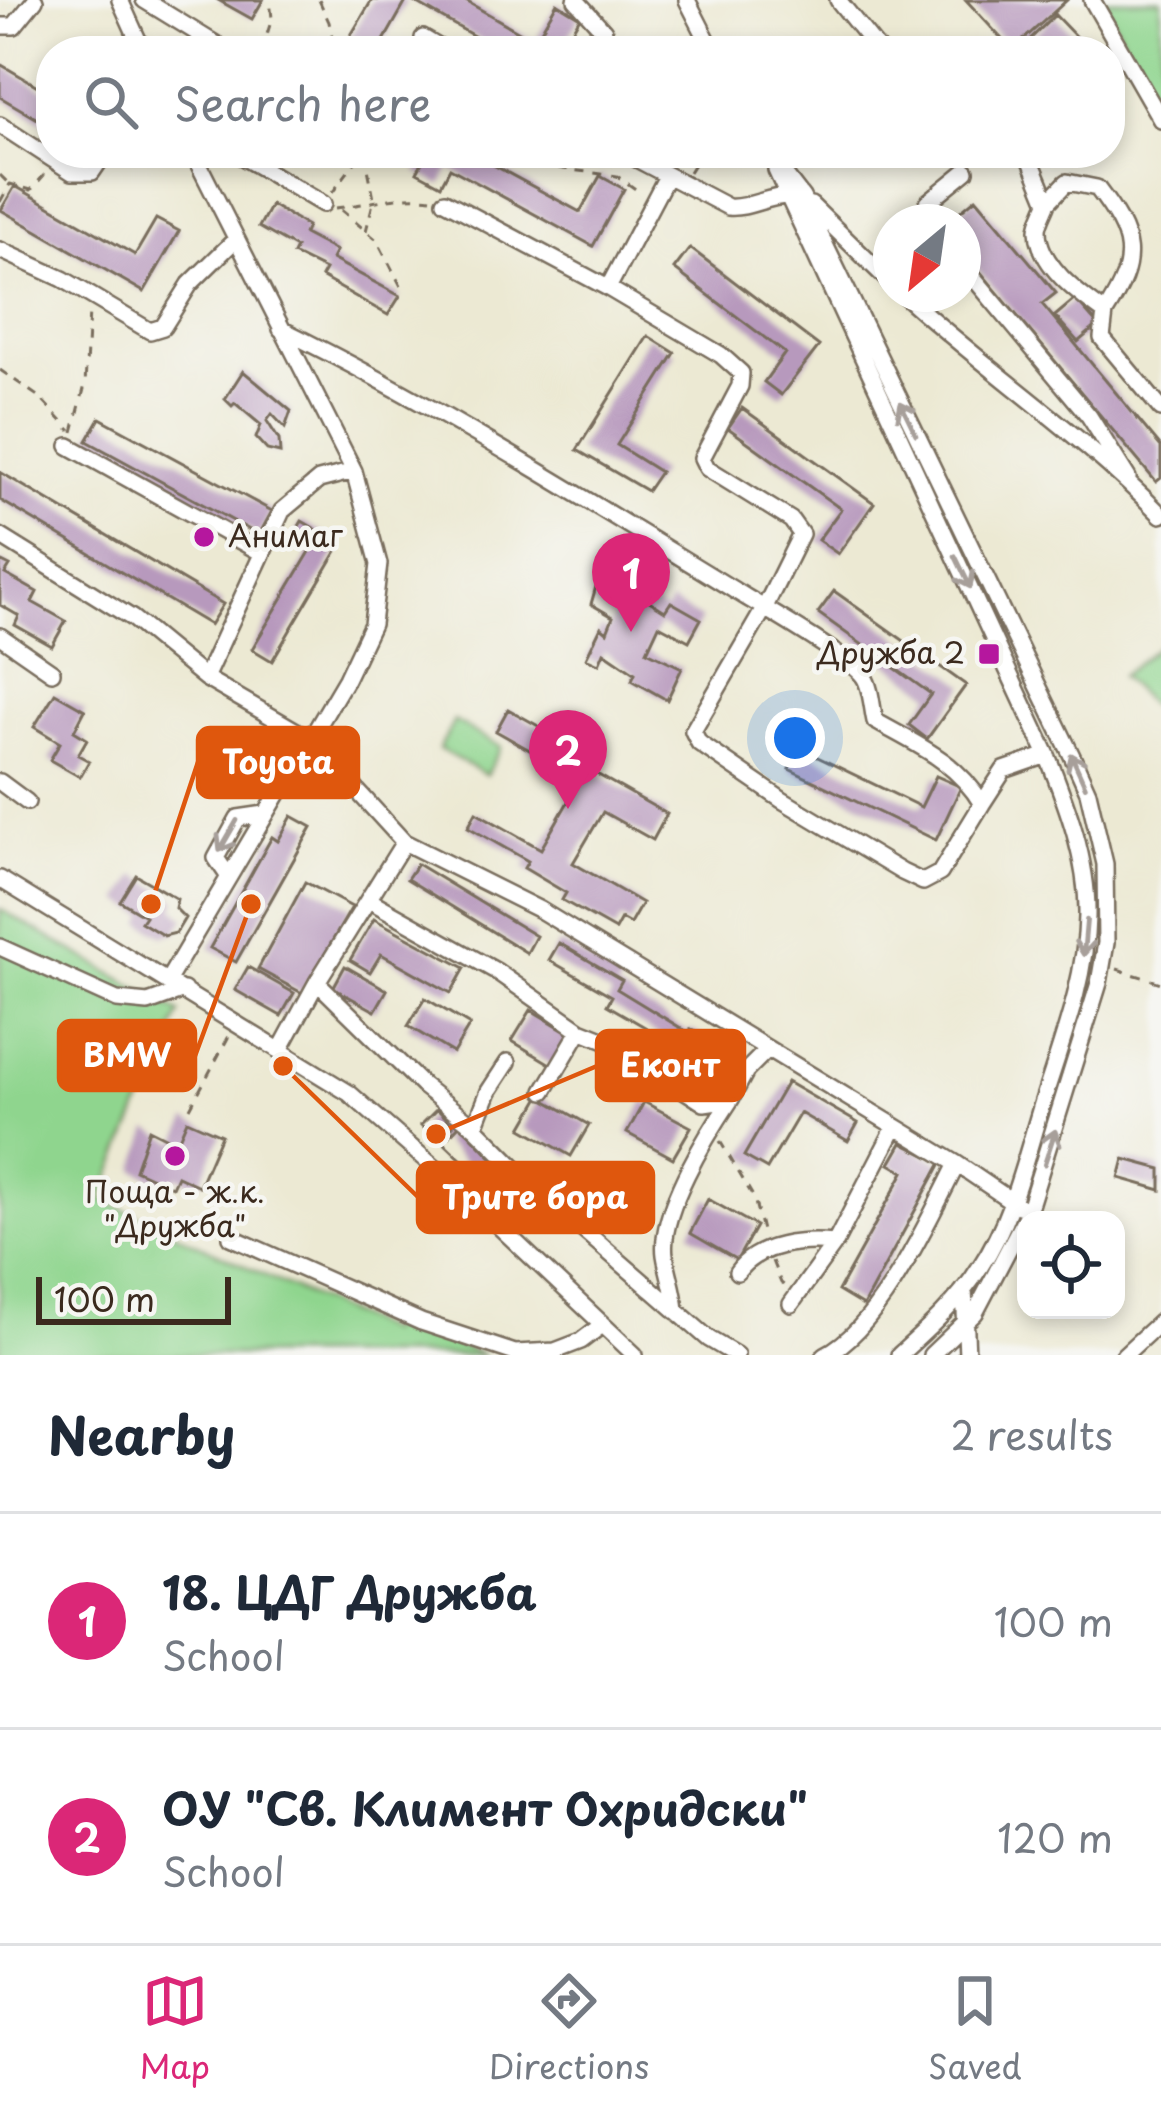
<!DOCTYPE html>
<meta charset="utf-8">
<style>
:root{--surface:#fff;--page:#f2f2f3;--text:#1f2937;--muted:#747a83;--line:#e0e1e3;--accent:#db2777}
body{margin:0;font-family:"Playpen Sans",sans-serif;background:var(--page);color:var(--text)}
.controls{position:absolute;right:36px;bottom:36px;display:grid;overflow:hidden;border-radius:24px;box-shadow:0 6px 18px #0003}
.controls button{width:108px;height:108px;display:grid;place-items:center;padding:0;border:0;border-bottom:3px solid var(--line);background:var(--surface);color:var(--text);font:60px sans-serif}
.compass{position:absolute;left:873px;top:204px;width:108px;height:108px;border-radius:50%;background:var(--surface);box-shadow:0 6px 18px #0003;rotate:209deg}
.scale{position:absolute;left:36px;bottom:30px;width:195px;box-sizing:border-box;padding-left:12px;border:6px solid #3b2a1e;border-top:0;font-size:33px;line-height:42px;white-space:nowrap;color:#3b2a1e;-webkit-text-stroke:9px #f6f6f2;paint-order:stroke}
.you{position:absolute;left:795px;top:738px;width:42px;height:42px;margin:-30px;border:9px solid #fff;border-radius:50%;background:#1a73e8;box-shadow:0 0 0 18px #1a73e833}
.badge{display:grid;place-items:center;width:78px;height:78px;border-radius:50%;background:var(--accent);color:#fff;font-size:39px;font-weight:700}
.pin{position:absolute;translate:-50% -99px;filter:drop-shadow(0 3px 6px #0008)}
.pin::after{content:'';position:absolute;top:63px;width:42px;height:36px;background:inherit;clip-path:polygon(0 0,100% 0,50% 100%)}
.list{margin:0;padding:0;list-style:none}
h2{display:flex;justify-content:space-between;align-items:center;height:156px;margin:0;padding:0 48px;font-size:51px}
h2 small{font-size:39px;font-weight:400;color:var(--muted)}
.list li{display:grid;grid-template-columns:78px 1fr auto;gap:36px;align-items:center;box-sizing:border-box;height:216px;padding:0 48px;border-top:3px solid var(--line)}
.list b{display:block;font-size:45px;white-space:nowrap}
.list p{margin:0;font-size:39px;white-space:nowrap;color:var(--muted)}
.list em{font-size:39px;font-style:normal;color:var(--muted)}
.icon{flex:none;width:66px;height:66px;fill:none;stroke:currentColor;stroke-width:2;stroke-linecap:round;stroke-linejoin:round}
.map{position:relative;flex:none;width:1161px;height:1355px;overflow:hidden}
.search{position:absolute;background:var(--surface);box-shadow:0 6px 18px #0003;left:36px;right:36px;top:36px;height:132px;display:flex;align-items:center;gap:30px;box-sizing:border-box;padding:0 42px;border-radius:48px;color:var(--muted);font-size:45px}
.sheet{height:588px;background:var(--surface)}
nav{display:flex;justify-content:space-around;align-items:center;box-sizing:border-box;height:168px;border-top:3px solid var(--line);background:var(--surface);font-size:33px;color:var(--muted)}
nav a{display:grid;justify-items:center;gap:6px}
nav .on{color:var(--accent)}
.map>svg:first-child{display:block}
</style>
<div class="map">
<svg width="1161" height="1355" viewBox="0 0 1161 1355">
<rect width="100%" height="100%" fill="#f6f6f2"/>
<filter id="ink" filterUnits="userSpaceOnUse"><feTurbulence type="fractalNoise" baseFrequency=".00833" numOctaves="2"/><feDisplacementMap in="SourceGraphic" scale="24" xChannelSelector="R" yChannelSelector="G"/><feConvolveMatrix kernelMatrix="1 2 1 2 8 2 1 2 1" color-interpolation-filters="sRGB"/></filter>
<filter id="wash" filterUnits="userSpaceOnUse"><feTurbulence type="fractalNoise" baseFrequency=".004" numOctaves="4" result="noise"/><feDisplacementMap in="SourceGraphic" scale="48" xChannelSelector="R" yChannelSelector="G"/><feGaussianBlur stdDeviation="2.7" result="paint"/><feColorMatrix in="noise" values="0 0 0 0 0 0 0 0 0 0 0 0 0 0 0 0 0 1.4 0 .05"/><feComposite in="paint" operator="in"/></filter>
<g filter="url(#wash)">
<rect width="100%" height="100%" fill="#ece9d3"/>
<path fill="#8fd58e" stroke="#658056" stroke-width="3" d="M1103,0H1161V112Z
M1161,644V716L1121,676Z
M454,721L501,747L486,775L439,749Z
M0,909L180,1013L101,1199L387,1332L392,1322L484,1355H0Z"/>
<g id="blocks">
<path fill="#b799bd" d="M218,0H263L252,19Z
M372,0H407L378,51L350,37Z
M411,0H464L535,41L557,3L580,17L560,51H500Z
M966,0H1067L1012,50Z
M1055,15L1076,37L1062,51H1018Z
M0,64L51,94V127L0,97Z
M427,153H471L580,212L600,176L624,189L593,246L450,168L441,185L417,172Z
M15,186L135,255L156,219L179,231L144,292L1,210Z
M976,198L1056,293L1042,304L1161,447V478L1156,482L963,251V222H947Z
M271,205L307,226L304,234L336,251L332,259L400,296L388,315L321,277L325,270L293,254L296,248L259,227Z
M690,248L819,346L781,395L764,382L785,353L674,269Z
M1075,299L1098,325L1078,342L1055,316Z
M648,336L675,353L617,445L660,472L647,491L577,450Z
M243,371L291,411L285,428L272,414L267,421L279,440L280,453L267,450L256,438L261,425L235,403L232,406L225,399Z
M742,408L874,503L838,554L818,540L841,509L728,428Z
M100,418L272,511L259,535L87,441Z
M0,472L223,604L210,625L0,500Z
M302,521L341,544L272,661L252,649L311,550L292,538Z
M0,561L10,566L5,574L37,592L32,602L66,621L52,646L15,625L19,616L0,605Z
M597,583L630,600L635,592L665,611L671,602L701,619L689,641L659,625L647,651L682,668L667,700L632,680L635,673L604,652L599,664L586,658L601,627L607,632L613,617L591,604Z
M834,591L966,685L927,739L909,725L931,694L818,613Z
M55,693L85,710L74,731L87,739L78,755L89,761L80,777L50,760L60,743L34,727Z
M508,709L558,737L551,748L667,814L653,840L603,812L573,863L642,903L630,924L621,919L615,930L562,900L566,893L524,868L528,861L468,827L476,812L541,849L581,779L496,731Z
M799,748L921,807L936,776L961,787L936,840L789,769Z
M292,816L312,827L236,962L210,948L272,837L278,841Z
M417,864L536,936L527,953L407,879Z
M136,875L177,899L175,908L185,918L176,933L164,936L141,922L145,916L120,901Z
M305,882L352,907L302,993L258,969Z
M374,919L465,968L451,993L381,954L370,972L350,960Z
M559,943L622,980L617,989L689,1033L691,1029L715,1044L701,1068L682,1057L684,1053L668,1044L669,1041L607,1005L612,996L549,960Z
M345,966L387,990L375,1011L333,988Z
M248,967L294,993L281,1016L235,990Z
M425,998L470,1025L453,1053L408,1026Z
M531,1010L576,1037L557,1068L512,1041Z
M787,1082L858,1123L848,1141L800,1113L767,1169L744,1156Z
M540,1097L589,1125L571,1156L522,1128Z
M644,1102L691,1127L673,1158L627,1133Z
M437,1109L453,1125L438,1142L421,1125Z
M187,1120L221,1135L199,1186L177,1176L172,1187L135,1170L149,1129L177,1143Z
M460,1124L542,1210L527,1222L443,1142Z
M902,1143L941,1163L863,1306L838,1291L904,1172L890,1164Z
M1124,1159L1161,1169V1190L1119,1178Z
M708,1199L756,1226L737,1260L690,1233Z"/>
</g>
</g>
<g filter="url(#ink)">
<use href="#blocks" fill-opacity="0" stroke="#796d5d" stroke-width="3"/>
<g fill="none" stroke-linecap="round" stroke-linejoin="round">
<g stroke="#796d5d" stroke-width="20">
<path id="minor" d="M120,0L143,51
M144,0L227,51
M576,0L604,31
M687,0L713,51
M838,0L879,51
M1092,0L1161,120
M0,26H14L35,0
M423,38L445,51
M0,125L72,172H92L105,153
M236,153L323,204
M625,153L728,207C750,209 768,195 791,196
M768,153L802,197L1072,756L1088,792L1105,864L1106,943L1099,983L1028,1212L975,1313L931,1355
M1028,153L1048,202C1045,211 1038,222 1038,230C1038,265 1080,295 1105,313L1102,338L1161,409
M776,170L1047,755C1067,805 1088,861 1087,916C1086,980 1061,1043 1042,1104C1025,1159 1012,1219 980,1267C960,1300 927,1330 899,1355
M1048,202L1067,182L1097,188C1135,238 1140,259 1105,313
M811,205L891,283
M926,222L923,218L928,202L966,171
M0,250L63,279L150,331L163,327L190,284L235,240
M963,265L1089,416L1128,478
M608,288L667,176
M903,294C986,370 1082,434 1161,515
M281,329C438,406 585,499 734,590C759,605 850,657 864,677C871,687 872,708 875,721C916,744 958,762 982,804L940,873L923,882L902,872L782,800L699,743L693,731L764,609L801,534L791,520L707,468L702,458L740,386L741,373L721,355L608,288L445,201
M69,446L262,553
M0,536L132,618L205,678L310,739L404,842L540,910L957,1164L1019,1206
M0,636L52,672
M205,678L282,511L319,480L354,471
M0,782L27,802
M982,804L1004,770L1047,755
M229,877L216,858L238,818L265,814
M0,879L349,1093L467,1196L635,1355
M369,900L496,971L580,1030L610,1042L704,1103L731,1099L746,1071L767,1050
M0,947L117,1000L148,1003L184,990
M168,980L346,679L372,624L379,564L354,471L193,153
M317,982L423,1086L475,1127L544,1196L709,1339L736,1355
M280,1050L317,982L404,842
M544,1091L580,1030
M475,1127L489,1091L508,1062
M231,1237L421,1322L515,1353L555,1351L581,1341L602,1325
M737,1272C758,1243 802,1240 835,1243
M964,1289L967,1355
M791,1304L835,1243L895,1127
M676,1311C675,1292 668,1274 665,1255C659,1212 707,1135 731,1099
M825,1355C880,1328 929,1219 957,1164
M1124,1355L1161,1321"/>
</g>
<path stroke="#796d5d" stroke-width="3" stroke-dasharray="9 9" stroke-linecap="butt" d="M319,0L329,22L335,51
M262,51L272,18L270,0
M365,153L374,199L366,231
M507,153L549,167L617,176L641,193
M689,172L701,153
M0,175L8,183
M332,193L362,153
M0,202L10,184L31,190L45,174
M335,208C367,205 399,193 431,198
M341,210L377,240L405,294
M0,370L39,397L71,431
M73,432L85,385L89,311
M1117,969L1161,983
M190,1108L229,1036
M720,1141L754,1198L763,1235
M772,1261L781,1283L788,1288"/>
<use href="#minor" stroke="#fff" stroke-width="15"/>
</g>
<defs><path id="oneway-shaft" d="M-6 0H5M1.5-3L5.5 0L1.5 3" fill="none" stroke-width="1.6" stroke-linecap="round" stroke-linejoin="round" transform="scale(3)"/></defs>
<g stroke="#a79f9a">
<use href="#oneway-shaft" transform="translate(908 418) rotate(-116)"/>
<use href="#oneway-shaft" transform="translate(963 572) rotate(64)"/>
<use href="#oneway-shaft" transform="translate(1078 770) rotate(-114)"/>
<use href="#oneway-shaft" transform="translate(228 836) rotate(120)"/>
<use href="#oneway-shaft" transform="translate(1085 938) rotate(95)"/>
<use href="#oneway-shaft" transform="translate(1050 1147) rotate(-72)"/>
</g>
</g>
<g fill="#b5179e" stroke="#f6f6f2" stroke-width="4.5">
<circle cx="204" cy="537" r="12"/>
<rect x="977" y="642" width="24" height="24" rx="6"/>
<circle cx="175" cy="1156" r="12"/>
</g>
<g text-anchor="middle" stroke-width="9" stroke-linejoin="round" paint-order="stroke">
<g font-size="30" fill="#3b2a1e" stroke="#f6f6f2" text-anchor="start">
<text x="228" y="547">Анимаг</text>
<text x="965" y="664" text-anchor="end">Дружба 2</text>
<text x="175" y="1203" text-anchor="middle">Поща - ж.к.<tspan x="175" dy="34">"Дружба"</tspan></text>
</g>
</g>
<path fill="none" stroke="#df570d" stroke-width="4.5" d="M151 904L198 762M251 904L195 1056M436 1134L597 1066M283 1066L418 1197"/>
<g fill="#df570d" stroke="#f6f6f2" stroke-width="4.5">
<circle cx="151" cy="904" r="12"/>
<circle cx="251" cy="904" r="12"/>
<circle cx="436" cy="1134" r="12"/>
<circle cx="283" cy="1066" r="12"/>
</g>
<g fill="#df570d" stroke="#df570d" stroke-width="4.5">
<rect x="198" y="728" width="160" height="69" rx="12"/>
<rect x="59" y="1021" width="136" height="69" rx="12"/>
<rect x="597" y="1031" width="147" height="69" rx="12"/>
<rect x="418" y="1163" width="235" height="69" rx="12"/>
</g>
<g font-size="33" text-anchor="middle" font-weight="bold" fill="#fff">
<text x="278" y="774">Toyota</text>
<text x="127" y="1067">BMW</text>
<text x="670" y="1077">Еконт</text>
<text x="535" y="1209">Трите бора</text>
</g>
</svg>
<div class="controls">
<button><svg class="icon" aria-label="locate" viewBox="0 0 24 24"><circle cx="12" cy="12" r="6"/><path d="M12 2v4M12 18v4M2 12h4M18 12h4"/></svg></button>
</div>
<svg class="compass" viewBox="-18 -18 36 36"><path d="M0-13l5 13h-10z" fill="#e53935"/><path d="M0 13l5-13h-10z" fill="#747a83"/></svg>
<div class="scale">100 m</div>
<div class="you"></div>
<div class="pin badge" style="left:631px;top:632px">1</div>
<div class="pin badge" style="left:568px;top:809px">2</div>
<div class="search"><svg class="icon" aria-label="search" viewBox="0 0 24 24"><circle cx="10" cy="10" r="6"/><path d="M15 15l6 6"/></svg>Search here</div>
</div>
<section class="sheet">
<h2>Nearby<small>2 results</small></h2>
<ul class="list">
<li><span class="badge">1</span><div><b>18. ЦДГ Дружба</b><p>School</p></div><em>100 m</em></li>
<li><span class="badge">2</span><div><b>ОУ &quot;Св. Климент Охридски&quot;</b><p>School</p></div><em>120 m</em></li>
</ul>
</section>
<nav>
<a class="on"><svg class="icon" aria-label="map" viewBox="0 0 24 24"><path d="M3 6l6-2 6 2 6-2v14l-6 2-6-2-6 2zM9 4v14M15 6v14"/></svg>Map</a>
<a><svg class="icon" aria-label="directions" viewBox="0 0 24 24"><path d="M12 3l9 9-9 9-9-9zM9 14v-3h6M13 9l2 2-2 2"/></svg>Directions</a>
<a><svg class="icon" aria-label="saved" viewBox="0 0 24 24"><path d="M7 4h10v16l-5-4-5 4z"/></svg>Saved</a>
</nav>
